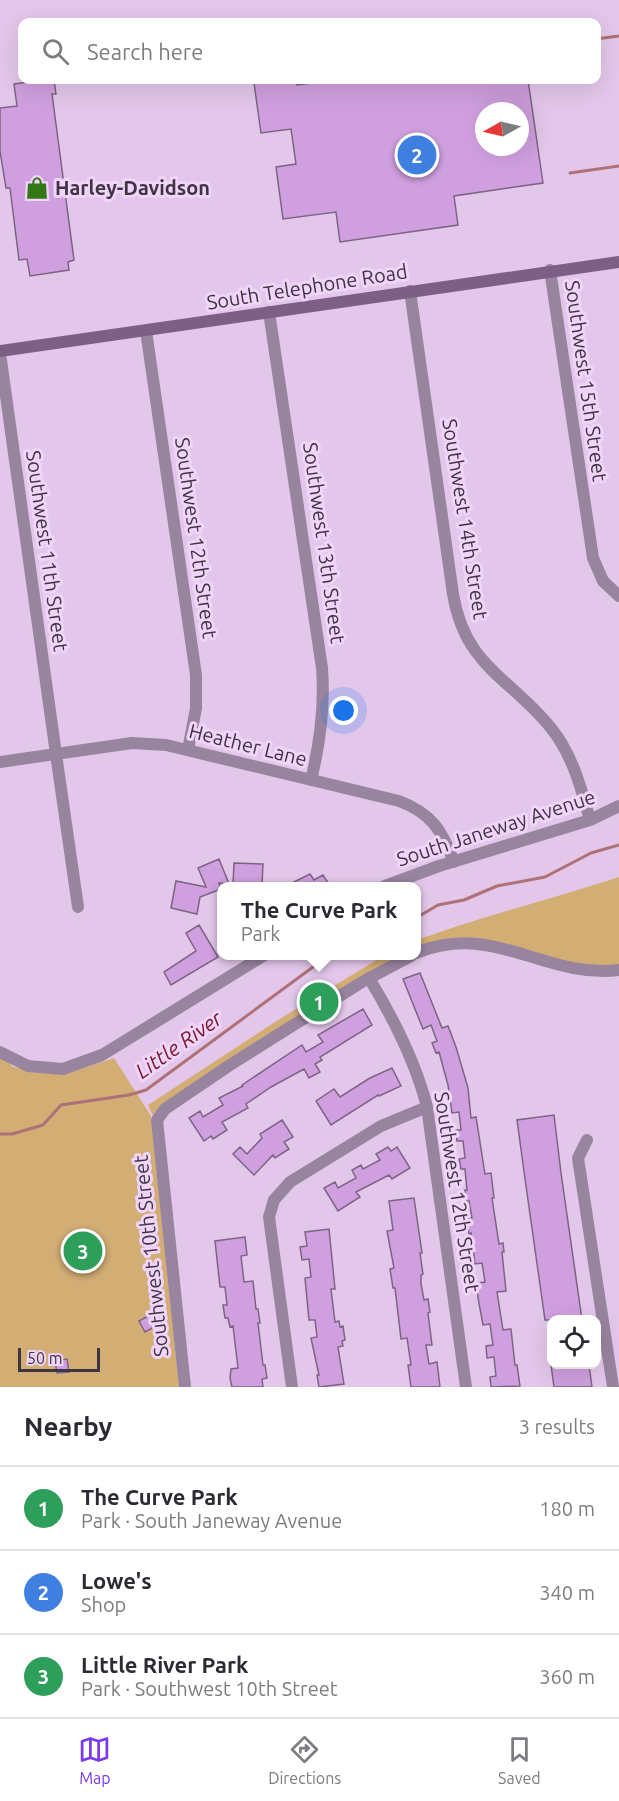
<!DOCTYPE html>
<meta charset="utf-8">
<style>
:root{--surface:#fff;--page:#f7f7f7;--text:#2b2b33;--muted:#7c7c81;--line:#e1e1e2;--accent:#7c3aed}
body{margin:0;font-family:Ubuntu,sans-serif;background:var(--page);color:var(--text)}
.controls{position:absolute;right:18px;bottom:18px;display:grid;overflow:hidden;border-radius:12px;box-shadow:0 6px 24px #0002}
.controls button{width:54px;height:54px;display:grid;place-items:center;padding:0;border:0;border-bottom:2px solid var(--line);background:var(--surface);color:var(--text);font:30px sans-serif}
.compass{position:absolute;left:475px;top:102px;width:54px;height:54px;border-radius:50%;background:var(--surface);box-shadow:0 6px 24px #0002;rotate:262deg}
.scale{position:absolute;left:18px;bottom:15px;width:82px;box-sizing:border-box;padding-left:6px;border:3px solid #3f3442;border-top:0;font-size:16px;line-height:21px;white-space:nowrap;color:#3f3442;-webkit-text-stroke:4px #f0d4f9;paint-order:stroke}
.you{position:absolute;left:344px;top:711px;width:21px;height:21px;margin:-15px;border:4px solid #fff;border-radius:50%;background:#1a73e8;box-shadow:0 0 0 9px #1a73e833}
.badge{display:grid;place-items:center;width:39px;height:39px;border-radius:50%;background:var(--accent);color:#fff;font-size:20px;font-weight:700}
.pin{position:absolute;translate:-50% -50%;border:3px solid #fff;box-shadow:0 2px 6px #0006}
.popup{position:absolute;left:217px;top:882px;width:204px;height:78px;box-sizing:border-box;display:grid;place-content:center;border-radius:12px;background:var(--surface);filter:drop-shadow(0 2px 4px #0005);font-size:20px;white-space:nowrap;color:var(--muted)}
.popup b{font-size:22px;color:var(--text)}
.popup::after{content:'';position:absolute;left:50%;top:100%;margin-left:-12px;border:12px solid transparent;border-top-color:var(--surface)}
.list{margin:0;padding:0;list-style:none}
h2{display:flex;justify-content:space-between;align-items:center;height:78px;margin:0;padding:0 24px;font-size:26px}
h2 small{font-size:20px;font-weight:400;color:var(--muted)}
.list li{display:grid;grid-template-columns:39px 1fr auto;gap:18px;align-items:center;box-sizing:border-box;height:84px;padding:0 24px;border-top:2px solid var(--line)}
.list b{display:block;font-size:22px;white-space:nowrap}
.list p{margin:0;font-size:20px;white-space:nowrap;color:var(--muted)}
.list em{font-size:20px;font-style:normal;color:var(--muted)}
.icon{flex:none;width:33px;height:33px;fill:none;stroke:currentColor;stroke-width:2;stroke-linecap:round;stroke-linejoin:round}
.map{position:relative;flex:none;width:619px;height:1387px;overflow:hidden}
.search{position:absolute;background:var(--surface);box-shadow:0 6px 24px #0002;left:18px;right:18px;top:18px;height:66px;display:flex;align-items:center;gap:15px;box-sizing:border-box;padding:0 21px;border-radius:12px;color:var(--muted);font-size:22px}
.sheet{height:330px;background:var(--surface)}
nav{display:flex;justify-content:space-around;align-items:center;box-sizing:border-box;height:84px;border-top:2px solid var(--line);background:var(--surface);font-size:16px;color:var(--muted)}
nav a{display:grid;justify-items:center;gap:3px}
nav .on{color:var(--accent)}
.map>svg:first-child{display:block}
</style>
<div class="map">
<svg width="619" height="1387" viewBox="0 0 619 1387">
<rect width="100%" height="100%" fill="#e3c7eb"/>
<path fill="#d2ad74" d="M619,877V970L501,950L459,948L421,956L390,967L154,1118L148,1105L275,1022L383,956H416L417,940C483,916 552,899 619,877Z
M0,1053L13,1067L63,1075L114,1058L151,1116L179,1387H0Z"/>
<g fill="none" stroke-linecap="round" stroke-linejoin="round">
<path stroke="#af7076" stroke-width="3" d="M596,39L619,36
M570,173L619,166
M416,918L438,905L464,900L497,886L545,877L591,853L619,845
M0,1134H12L43,1125L61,1105L129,1095L146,1090L328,956"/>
</g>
<path fill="#d09fdf" stroke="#7d6484" stroke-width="1.5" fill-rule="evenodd" d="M45,80H54L56,94H52L74,260L68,262L69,270L30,276L27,259L19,260L10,188H6L0,151V108L17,106L14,84Z
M282,80H296L297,85L326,81V80H528L543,183L454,196L458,225L340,242L336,212L283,219L276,167L296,164L291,129L261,133L254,83ZM484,111H520V147H484Z
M219,859L229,884L219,883L221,889L200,897L197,914L171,908L176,881L206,887L198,868Z
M234,863L263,864L262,885L233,884Z
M310,874L314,880L323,875L330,886H286Z
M199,925L218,957L171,985L164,972L196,951L186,933Z
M420,973L442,1028L448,1026L456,1047L468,1088L471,1118L476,1117L485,1174L491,1173L494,1198H492L499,1244L503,1243L504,1252H502L506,1291L497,1292L503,1330L511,1329L515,1365H517L520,1386L491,1387L490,1377L496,1376L494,1357L487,1358L486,1346L493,1345L490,1324L483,1325L478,1298L477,1283L485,1282L482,1263L475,1264L471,1233L469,1234L467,1219L472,1218L469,1201H466L465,1190H467L465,1169H461L459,1159L465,1158L463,1141H457L456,1130H461L459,1112L452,1113L448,1085L439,1052L436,1053L432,1043L437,1041L431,1025L423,1029L403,979Z
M363,1009L372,1025L320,1057L322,1060L315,1064L320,1072L309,1078L304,1069L271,1087L246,1104L248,1108L222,1122L227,1130L213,1139L211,1136L204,1141L189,1118L200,1111L203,1117L223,1105L219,1098L243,1086L242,1085L302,1045L306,1052L323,1042L318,1035Z
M392,1068L401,1086L379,1096L378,1095L331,1125L316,1101L334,1089L340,1097L370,1078Z
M554,1115L561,1173L582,1320H545L526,1186L517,1120Z
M282,1120L293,1137L284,1142L289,1149L275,1158L273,1155L254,1175L233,1154L240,1147L247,1154L262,1138L260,1134Z
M388,1147L391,1151L397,1147L410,1168L392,1179L389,1175L356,1192L360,1197L338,1211L324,1188L335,1182L338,1188L356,1178L352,1170L361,1165L363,1169L380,1160L376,1154Z
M414,1198L422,1253H420L423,1274L421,1275V1284L424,1300L428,1299L430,1312L428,1313L432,1345H426L429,1364L437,1362L440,1387H411L408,1365H411L407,1338L401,1339L395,1288H393L390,1269L394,1268L387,1231L393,1230L389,1201Z
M329,1229L335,1289H331L335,1322L339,1321L340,1327L343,1326L345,1340L342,1341L343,1346L338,1347L344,1384L319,1387L317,1375H319L311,1338L317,1337L315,1320H309L305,1278L311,1277L309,1259L302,1260L300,1247L307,1246L305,1232Z
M245,1237L247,1255L241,1256L244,1282L253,1281L256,1309H258L260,1323H258L263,1365H265L267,1378L262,1379L263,1387H232L230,1378L231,1369L238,1368L233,1326L230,1327L228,1318H225L223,1305H227L225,1287H220L215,1241Z
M150,1315L156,1326L145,1332L139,1321Z
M67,1359L69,1372L57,1373L55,1361Z
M551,1365H589L592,1387H554Z"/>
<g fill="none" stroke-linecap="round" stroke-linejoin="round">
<path stroke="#9984a0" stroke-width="12" d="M550,270L593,558L603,581L619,596
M410,291L453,594C465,667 510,677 551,728C572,754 581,787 590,820
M269,312L322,668C325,706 320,743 311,780
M146,331L196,675V708L188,750
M56,754L78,907
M0,762L132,743L166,745L399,801C431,813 442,830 454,862
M385,886L439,866L590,820L619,806
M416,953C494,921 544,979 619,970
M369,978C392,1016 416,1063 427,1107L466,1387
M0,1052L28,1066L63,1069L102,1055L263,956
M587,1140L578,1158L613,1387
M185,1387L157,1120L165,1109L230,1065L362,982L411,956
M292,1387L269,1217L274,1200L290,1182L381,1126L427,1107"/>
<path stroke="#9984a0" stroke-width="12" d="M0,353L56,754"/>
<path stroke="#7d5f86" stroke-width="12" d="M0,351L619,262"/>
</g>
<defs>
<g id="shop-bare" transform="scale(1.8)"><path d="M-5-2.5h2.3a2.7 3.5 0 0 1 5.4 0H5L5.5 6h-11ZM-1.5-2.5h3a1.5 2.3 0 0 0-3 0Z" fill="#347717" stroke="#f0d4f9" stroke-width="2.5" paint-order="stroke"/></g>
</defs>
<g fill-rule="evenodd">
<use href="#shop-bare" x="37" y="188"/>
</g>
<g text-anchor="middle" stroke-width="6" stroke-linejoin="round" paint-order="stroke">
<g font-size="20" font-weight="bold" fill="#3f3442" stroke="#f0d4f9" text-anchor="start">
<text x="55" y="195">Harley-Davidson</text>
</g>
<g font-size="20" fill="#3f3442" stroke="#f0d4f9">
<text transform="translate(307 287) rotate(-9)" y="7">South Telephone Road</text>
<text transform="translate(586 381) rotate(82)" y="7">Southwest 15th Street</text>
<text transform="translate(465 519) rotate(81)" y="7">Southwest 14th Street</text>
<text transform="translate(196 538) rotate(82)" y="7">Southwest 12th Street</text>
<text transform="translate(324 543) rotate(82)" y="7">Southwest 13th Street</text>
<text transform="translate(47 551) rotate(82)" y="7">Southwest 11th Street</text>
<text transform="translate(248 745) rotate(14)" y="7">Heather Lane</text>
<text transform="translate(496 828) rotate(-18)" y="7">South Janeway Avenue</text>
<text transform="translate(457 1192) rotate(81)" y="7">Southwest 12th Street</text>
<text transform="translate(151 1256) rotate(-96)" y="7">Southwest 10th Street</text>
</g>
<g font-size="21" font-style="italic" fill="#7a1525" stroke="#f0d4f9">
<text transform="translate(179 1045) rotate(-35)" y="7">Little River</text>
</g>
</g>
</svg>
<div class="controls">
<button><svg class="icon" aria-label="locate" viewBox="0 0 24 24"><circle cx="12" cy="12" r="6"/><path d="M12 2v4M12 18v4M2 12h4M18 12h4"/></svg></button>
</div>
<svg class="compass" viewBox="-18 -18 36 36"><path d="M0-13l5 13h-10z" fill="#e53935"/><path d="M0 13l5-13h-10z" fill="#7c7c81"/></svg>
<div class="scale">50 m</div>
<div class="you"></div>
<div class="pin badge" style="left:319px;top:1002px;background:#2e9e5b">1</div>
<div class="popup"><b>The Curve Park</b>Park</div>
<div class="pin badge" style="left:417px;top:155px;background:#3f7fe0">2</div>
<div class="pin badge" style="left:83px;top:1251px;background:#2e9e5b">3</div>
<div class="search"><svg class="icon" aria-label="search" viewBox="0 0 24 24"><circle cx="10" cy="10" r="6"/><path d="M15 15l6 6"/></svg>Search here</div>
</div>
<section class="sheet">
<h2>Nearby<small>3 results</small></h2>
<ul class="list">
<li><span class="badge" style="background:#2e9e5b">1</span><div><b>The Curve Park</b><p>Park · South Janeway Avenue</p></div><em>180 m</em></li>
<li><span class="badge" style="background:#3f7fe0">2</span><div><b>Lowe's</b><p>Shop</p></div><em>340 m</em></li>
<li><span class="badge" style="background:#2e9e5b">3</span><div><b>Little River Park</b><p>Park · Southwest 10th Street</p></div><em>360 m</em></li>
</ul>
</section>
<nav>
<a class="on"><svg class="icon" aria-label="map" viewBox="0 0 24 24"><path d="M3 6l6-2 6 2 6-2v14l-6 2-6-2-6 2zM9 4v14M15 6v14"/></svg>Map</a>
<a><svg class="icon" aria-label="directions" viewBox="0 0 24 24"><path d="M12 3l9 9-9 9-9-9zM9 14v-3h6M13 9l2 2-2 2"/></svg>Directions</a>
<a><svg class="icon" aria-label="saved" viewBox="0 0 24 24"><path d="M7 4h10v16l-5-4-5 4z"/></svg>Saved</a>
</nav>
